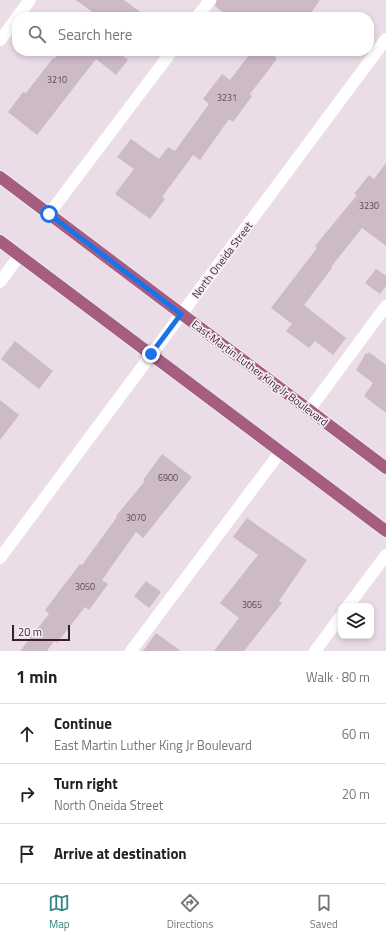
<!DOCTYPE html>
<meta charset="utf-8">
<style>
:root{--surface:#fff;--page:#f2f2f2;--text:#222;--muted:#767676;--line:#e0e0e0;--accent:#338585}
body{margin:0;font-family:"Titillium Web",sans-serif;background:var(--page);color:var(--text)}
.controls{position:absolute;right:12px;bottom:12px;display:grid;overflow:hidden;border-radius:8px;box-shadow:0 2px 6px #0003}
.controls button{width:36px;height:36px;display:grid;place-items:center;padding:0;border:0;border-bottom:1px solid var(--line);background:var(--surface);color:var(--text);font:20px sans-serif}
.scale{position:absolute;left:12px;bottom:10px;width:58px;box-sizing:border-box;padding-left:4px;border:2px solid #3c1e2d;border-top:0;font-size:11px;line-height:14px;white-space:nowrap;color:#3c1e2d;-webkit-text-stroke:3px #f7eef5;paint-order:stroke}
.stop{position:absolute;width:12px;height:12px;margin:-9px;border:3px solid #1a73e8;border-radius:50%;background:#fff}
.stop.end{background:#1a73e8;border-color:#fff;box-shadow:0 1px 4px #0008}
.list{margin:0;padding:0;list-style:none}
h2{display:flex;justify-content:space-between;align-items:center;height:52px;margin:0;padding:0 16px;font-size:17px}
h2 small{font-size:13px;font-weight:400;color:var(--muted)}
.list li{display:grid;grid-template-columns:26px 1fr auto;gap:12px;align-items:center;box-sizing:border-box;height:60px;padding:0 16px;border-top:1px solid var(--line)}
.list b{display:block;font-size:15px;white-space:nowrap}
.list p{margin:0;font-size:13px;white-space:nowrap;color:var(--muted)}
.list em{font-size:13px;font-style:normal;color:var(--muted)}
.icon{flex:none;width:22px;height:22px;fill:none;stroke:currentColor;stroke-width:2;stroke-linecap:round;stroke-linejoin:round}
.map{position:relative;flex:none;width:386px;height:651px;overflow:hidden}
.search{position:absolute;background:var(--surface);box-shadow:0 2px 6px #0003;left:12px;right:12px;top:12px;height:44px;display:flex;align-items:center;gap:10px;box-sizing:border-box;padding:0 14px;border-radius:16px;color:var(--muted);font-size:15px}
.sheet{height:232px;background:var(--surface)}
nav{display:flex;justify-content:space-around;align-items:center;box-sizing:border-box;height:56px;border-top:1px solid var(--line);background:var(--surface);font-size:11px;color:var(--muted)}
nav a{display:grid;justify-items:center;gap:2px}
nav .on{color:var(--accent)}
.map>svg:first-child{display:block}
</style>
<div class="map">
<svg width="386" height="651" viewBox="0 0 386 651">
<rect width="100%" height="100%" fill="#ebdde7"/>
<path fill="#ccbac6" d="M76,0H124L147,17H99Z
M217,0H320L308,17H229L215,6Z
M61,51H117L128,60L116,75L96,59L37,135L8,112L23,92L26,93L53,58L54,59Z
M252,51H280L275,57L277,59L250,94L252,96L233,122L229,119L200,160L193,155L162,197L165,199L150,219L115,194L134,169L117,157L131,139L159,159L168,147L175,151L209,104L203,99L222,74L230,80Z
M386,163V246L362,228L331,267L332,268L304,305L346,338L333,355L315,341L309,348L286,331L292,324L271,308L317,248L315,246L357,195L354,194L369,175L374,179Z
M376,269L386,276V286L380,294L365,283Z
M15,341L53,371L39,389L1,359Z
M369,352L386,365V413L364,396L373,383L356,370L366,353L368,354Z
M0,400L19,415L0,440Z
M162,454L192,477L143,538L136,532L102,580L108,584L89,610L85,607L57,643L54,641L47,651H20L49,614L45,610L80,564L82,565L117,517L116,516L145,481L143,480Z
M247,518L307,560L279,601L282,603L244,651H214L239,618L220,603L258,555L233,537Z
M146,581L161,592L149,608L134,596Z
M156,633L181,651H143Z"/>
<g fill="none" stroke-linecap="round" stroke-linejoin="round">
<g stroke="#fff" stroke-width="13">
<path id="major" d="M0,177L386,468
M0,241L386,531"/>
</g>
<path stroke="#fff" stroke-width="12" d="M17,17L30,0
M197,17L210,0
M0,40L17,18
M49,214L172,51
M0,282L19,256
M309,410L386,306
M0,558L386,39
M348,606L386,555
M131,651L281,451
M315,651L341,616"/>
<use href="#major" stroke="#a55e82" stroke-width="12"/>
</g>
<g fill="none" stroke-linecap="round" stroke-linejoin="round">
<path stroke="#1a73e8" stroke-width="5" d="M49,214L181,314L151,354"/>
</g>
<g text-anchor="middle" stroke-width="3.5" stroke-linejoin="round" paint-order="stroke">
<g font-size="9" fill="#604553">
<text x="57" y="83">3210</text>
<text x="227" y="101">3231</text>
<text x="369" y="209">3230</text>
<text x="168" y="481">6900</text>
<text x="136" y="521">3070</text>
<text x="85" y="590">3050</text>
<text x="252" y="608">3065</text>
</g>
<g font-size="11" fill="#3c1e2d" stroke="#f7eef5">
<text transform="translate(222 260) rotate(-53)" y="4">North Oneida Street</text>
<text transform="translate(260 373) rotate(37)" y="4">East Martin Luther King Jr Boulevard</text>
</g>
</g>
</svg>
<div class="controls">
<button><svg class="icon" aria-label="layers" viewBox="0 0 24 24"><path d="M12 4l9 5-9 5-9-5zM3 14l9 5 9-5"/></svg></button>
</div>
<div class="scale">20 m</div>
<div class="stop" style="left:49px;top:214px"></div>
<div class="stop end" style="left:151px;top:354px"></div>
<div class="search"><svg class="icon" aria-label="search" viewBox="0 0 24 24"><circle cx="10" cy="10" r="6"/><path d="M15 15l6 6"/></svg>Search here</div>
</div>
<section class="sheet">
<h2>1 min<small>Walk · 80 m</small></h2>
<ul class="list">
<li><svg class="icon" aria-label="ahead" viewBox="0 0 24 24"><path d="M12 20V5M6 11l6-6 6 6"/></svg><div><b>Continue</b><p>East Martin Luther King Jr Boulevard</p></div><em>60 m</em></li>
<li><svg class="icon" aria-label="right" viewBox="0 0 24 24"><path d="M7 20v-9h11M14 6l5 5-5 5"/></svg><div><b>Turn right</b><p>North Oneida Street</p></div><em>20 m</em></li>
<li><svg class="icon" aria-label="arrive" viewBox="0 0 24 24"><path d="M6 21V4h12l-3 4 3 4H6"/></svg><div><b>Arrive at destination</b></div></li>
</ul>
</section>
<nav>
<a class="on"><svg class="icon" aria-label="map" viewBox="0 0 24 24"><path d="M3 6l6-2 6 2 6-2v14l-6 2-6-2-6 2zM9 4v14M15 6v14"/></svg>Map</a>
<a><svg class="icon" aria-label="directions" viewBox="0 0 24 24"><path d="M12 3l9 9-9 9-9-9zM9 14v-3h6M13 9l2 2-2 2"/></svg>Directions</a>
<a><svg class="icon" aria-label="saved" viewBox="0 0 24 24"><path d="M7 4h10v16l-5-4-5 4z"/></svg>Saved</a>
</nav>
